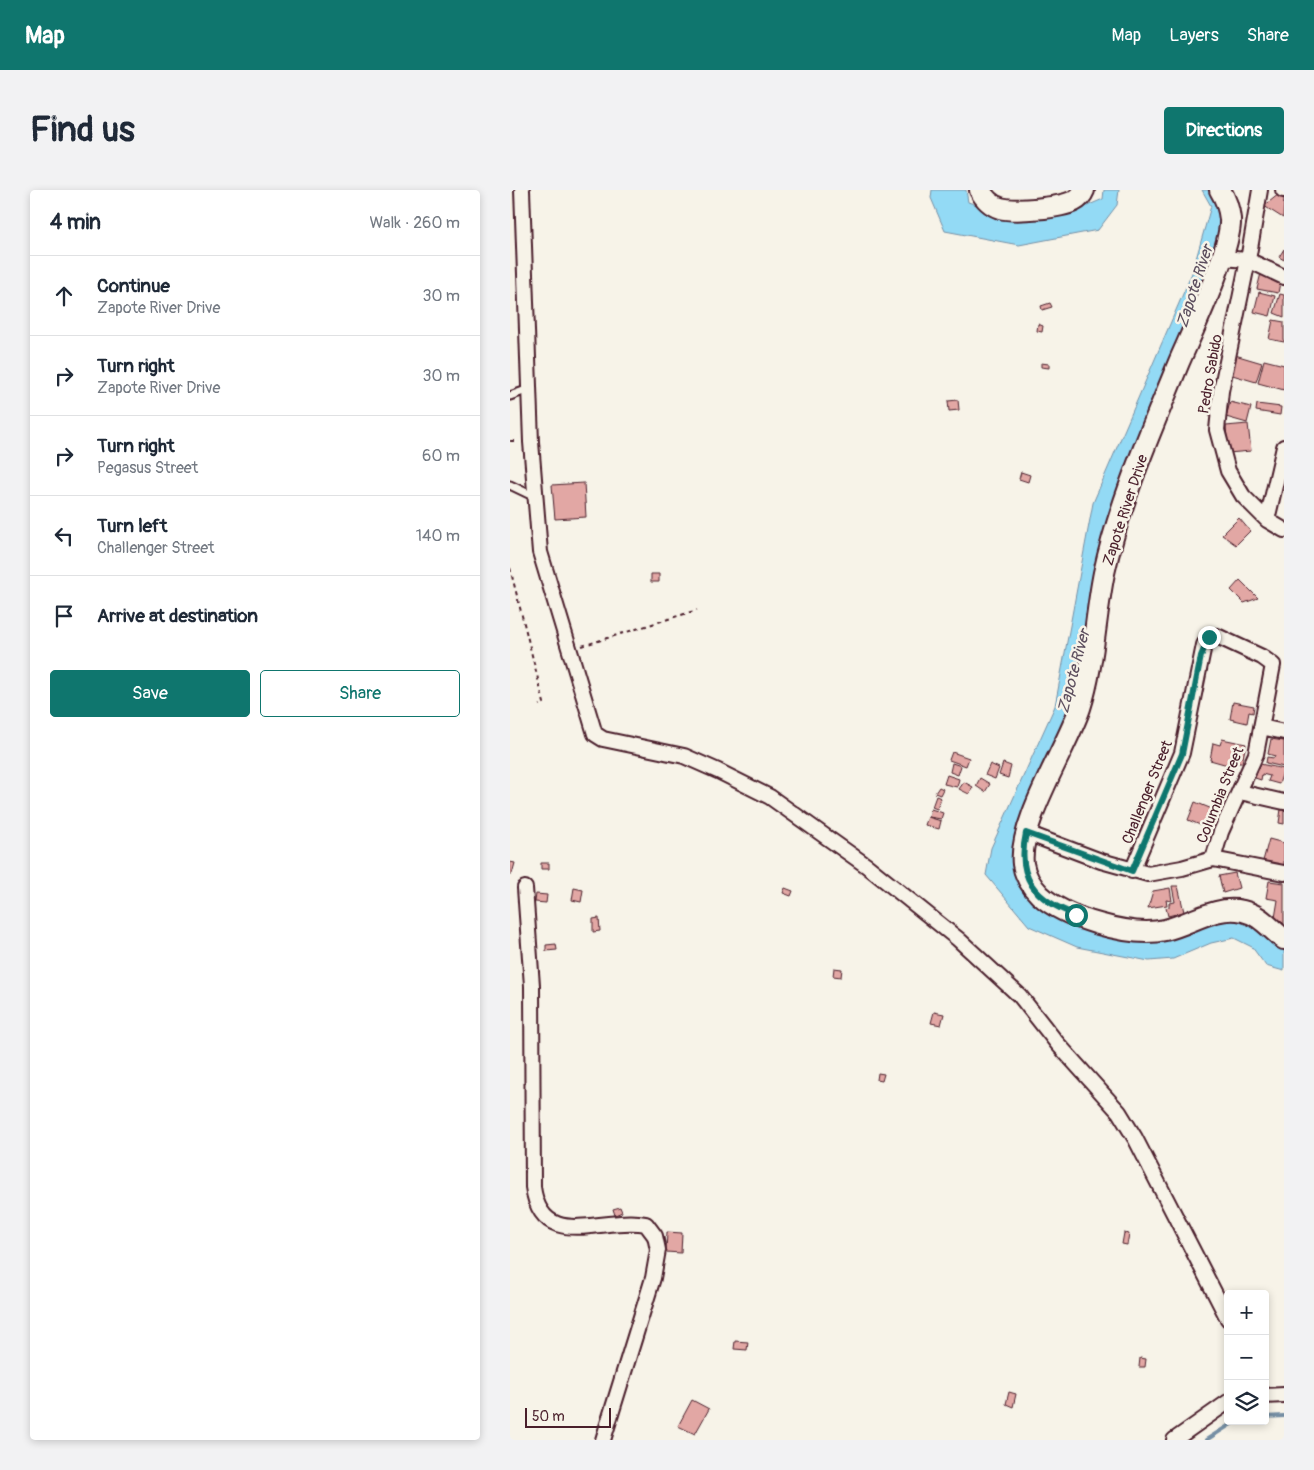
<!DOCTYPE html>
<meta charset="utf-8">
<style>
:root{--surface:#fff;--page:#f2f2f3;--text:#1f2937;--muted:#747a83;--line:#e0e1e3;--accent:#0f766e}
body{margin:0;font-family:Pangolin,sans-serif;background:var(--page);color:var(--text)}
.controls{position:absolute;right:15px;bottom:15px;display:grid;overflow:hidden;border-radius:5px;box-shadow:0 2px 8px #0003}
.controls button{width:45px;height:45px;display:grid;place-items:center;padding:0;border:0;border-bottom:1px solid var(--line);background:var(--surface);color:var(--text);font:25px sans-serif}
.scale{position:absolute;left:15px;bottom:12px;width:86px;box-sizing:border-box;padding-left:5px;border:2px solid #4a1f2b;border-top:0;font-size:14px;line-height:18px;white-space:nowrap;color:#4a1f2b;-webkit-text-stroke:4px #f7f3e8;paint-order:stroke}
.stop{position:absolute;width:15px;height:15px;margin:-11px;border:4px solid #0f766e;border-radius:50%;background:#fff}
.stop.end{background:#0f766e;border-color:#fff;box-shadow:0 1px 5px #0008}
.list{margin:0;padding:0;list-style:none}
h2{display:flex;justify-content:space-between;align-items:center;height:65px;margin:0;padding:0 20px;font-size:21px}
h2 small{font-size:16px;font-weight:400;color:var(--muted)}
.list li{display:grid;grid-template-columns:32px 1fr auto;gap:15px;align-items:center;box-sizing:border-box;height:80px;padding:0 20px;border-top:1px solid var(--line)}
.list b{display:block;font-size:19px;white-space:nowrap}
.list p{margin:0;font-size:16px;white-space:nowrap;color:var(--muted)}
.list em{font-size:16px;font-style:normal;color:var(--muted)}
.actions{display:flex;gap:10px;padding:15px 20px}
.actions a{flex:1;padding:11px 0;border:1px solid var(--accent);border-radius:5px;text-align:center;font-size:18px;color:var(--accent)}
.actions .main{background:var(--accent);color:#fff}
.icon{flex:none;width:28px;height:28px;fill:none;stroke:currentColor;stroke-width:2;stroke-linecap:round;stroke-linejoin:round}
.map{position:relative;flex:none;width:774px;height:1250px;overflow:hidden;border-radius:5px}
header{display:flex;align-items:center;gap:30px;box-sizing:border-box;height:70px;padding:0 25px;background:var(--accent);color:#fff}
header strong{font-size:24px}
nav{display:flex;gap:28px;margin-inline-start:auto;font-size:18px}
.intro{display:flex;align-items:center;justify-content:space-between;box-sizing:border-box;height:120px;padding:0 30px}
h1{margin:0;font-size:35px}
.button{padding:12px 22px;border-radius:5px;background:var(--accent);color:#fff;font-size:18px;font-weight:700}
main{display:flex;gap:30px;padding:0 30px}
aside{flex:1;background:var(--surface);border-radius:5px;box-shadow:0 2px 8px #0003}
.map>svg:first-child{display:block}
</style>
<header>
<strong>Map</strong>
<nav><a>Map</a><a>Layers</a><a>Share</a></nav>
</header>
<div class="intro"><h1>Find us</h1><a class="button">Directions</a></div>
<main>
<aside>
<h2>4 min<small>Walk · 260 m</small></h2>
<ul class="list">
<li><svg class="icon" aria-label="ahead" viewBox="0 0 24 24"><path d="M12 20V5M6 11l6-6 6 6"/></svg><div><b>Continue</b><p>Zapote River Drive</p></div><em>30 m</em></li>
<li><svg class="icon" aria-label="right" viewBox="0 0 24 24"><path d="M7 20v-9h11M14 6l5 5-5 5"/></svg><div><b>Turn right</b><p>Zapote River Drive</p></div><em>30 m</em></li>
<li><svg class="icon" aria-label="right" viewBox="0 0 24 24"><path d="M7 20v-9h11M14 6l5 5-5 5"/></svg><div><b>Turn right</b><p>Pegasus Street</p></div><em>60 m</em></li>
<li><svg class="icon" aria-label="left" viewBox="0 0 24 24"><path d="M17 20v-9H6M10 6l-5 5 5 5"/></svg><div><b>Turn left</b><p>Challenger Street</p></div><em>140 m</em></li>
<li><svg class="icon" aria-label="arrive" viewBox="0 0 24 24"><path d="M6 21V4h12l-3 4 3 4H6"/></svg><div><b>Arrive at destination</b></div></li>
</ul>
<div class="actions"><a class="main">Save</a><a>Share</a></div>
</aside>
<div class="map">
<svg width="774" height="1250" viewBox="0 0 774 1250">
<rect width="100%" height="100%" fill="#f7f3e8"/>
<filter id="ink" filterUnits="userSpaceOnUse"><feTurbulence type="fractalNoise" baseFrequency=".02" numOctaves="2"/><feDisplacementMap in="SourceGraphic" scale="10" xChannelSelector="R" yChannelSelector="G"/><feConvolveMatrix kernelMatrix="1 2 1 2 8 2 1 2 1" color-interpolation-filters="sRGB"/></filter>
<g filter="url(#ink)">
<path fill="#93daf5" stroke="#768fa4" d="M422,0H456L458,12L502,27L572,18L593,9L594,0H609L607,15L588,40L509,55L435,41L421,8Z
M692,0H705L715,31L701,77L609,318L578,472L511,645L536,712L619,744L714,727H742L774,752V781L756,776L742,757L724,748L701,753L663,769L639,771L567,757L519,736L476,685L481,658L545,516L583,313L682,83L701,16Z"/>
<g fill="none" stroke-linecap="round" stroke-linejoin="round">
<path stroke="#768fa4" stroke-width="4" d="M755,1227L774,1226
M696,1250L726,1231"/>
</g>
<path fill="#e2a7a4" stroke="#4a1f2b" d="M769,4L774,7L773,28L754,16Z
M774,59V70L769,67Z
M751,83L771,87L768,103L747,99Z
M749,102L765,106L760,126L744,122Z
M770,104L774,105V127L764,123Z
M540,113L542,117L532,120L531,116Z
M763,130L774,132V152L759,149Z
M528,134L533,136L532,142L527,141Z
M725,165L752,173L746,192L719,184Z
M754,170L774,175V200L748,193Z
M531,173L539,174V178L531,177Z
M448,210L449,220L439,221L438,211Z
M720,212L741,217L737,233L716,227Z
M747,214L771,217L770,225L746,221Z
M738,234L741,261L718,263L716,236Z
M511,282L520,285L518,292L509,289Z
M74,293L76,327L45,329L42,295Z
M729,328L740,341L726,355L712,345Z
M141,384H149V392H141Z
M730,390L748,408L734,413L721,400Z
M723,512L744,516L743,523L739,522L737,533L720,529Z
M712,549L736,554L732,573H727L725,577L700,570L703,553L710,555Z
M761,549L774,551V577L756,573L757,567L764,568L765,566L758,564Z
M442,562L459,568L456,576L439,570Z
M442,573L451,576L448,585L440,582Z
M493,573L501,576L498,588L489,585Z
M480,574L489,578L485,589L475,585Z
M750,574L774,579L769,594L758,591L760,586L752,584L751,590L745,588Z
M437,585L449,589L447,597L434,594Z
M470,588L480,594L475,602L466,596Z
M454,592L463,597L459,604L449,599Z
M429,597L433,599L430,605L425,603Z
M426,606L431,608L427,619L422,617Z
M685,612L707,621L700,639L678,630Z
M421,619L433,623L431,629L419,627Z
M771,619L774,620V634L769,633Z
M418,627L431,631L429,639L415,635Z
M759,649L774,653V676L753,671Z
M0,672L5,673L2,684H0Z
M31,673H39V679H31Z
M725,683L729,698L713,703L709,686Z
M759,691L774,693V734L765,728L768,710L756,708Z
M662,696H668L674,722L658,726L656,718L659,717V713L665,712Z
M64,698L73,700L71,712L62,710Z
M275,698L283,701L281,706L273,703Z
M660,698L662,711L656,710L657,715L638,718L643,701Z
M26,704L37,705L36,713L25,712Z
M89,728L90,741L83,742V729Z
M46,754L47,760L36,761V755Z
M324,778L332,779L331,787L323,786Z
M424,822L434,824L431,835L421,833Z
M368,883L374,884L372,891L367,890Z
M110,1017L112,1022L105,1025L103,1019Z
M157,1042L172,1043L171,1063L156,1062Z
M614,1043L619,1044L617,1055L612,1054Z
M225,1151L238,1152L237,1160L224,1159Z
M630,1168L636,1169L635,1177H629Z
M499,1202L506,1204L503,1217L496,1214Z
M182,1210L199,1219L185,1244L168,1236Z"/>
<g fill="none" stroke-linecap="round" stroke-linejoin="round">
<g stroke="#4a1f2b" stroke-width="11">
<path id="service" d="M0,206L19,199
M0,295L25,307"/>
</g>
<g stroke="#4a1f2b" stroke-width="18">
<path id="minor" d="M12,0L21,252L30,362L85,544L93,549L174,566L208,581L260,607L357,676L448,749L510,806L547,853L609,922L625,948L718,1129
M750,0L738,70L711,201L707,240L718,281L733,306L757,330L774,340
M773,0H774
M711,68L738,70L774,87
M757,330L774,257
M751,537L774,542
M730,602L774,612
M517,643L591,671L638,684L672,678L703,669L774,683
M622,681L672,563L694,455L699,447L707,446L752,467L763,475L746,564L711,642L703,669
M15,698L22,796L23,997C32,1063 93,1025 136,1034L145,1046L148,1060L143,1088L93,1250
M755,1206L774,1205
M664,1250L718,1212"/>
</g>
<g stroke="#4a1f2b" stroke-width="24">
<path id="secondary" d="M470,0C474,8 481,15 490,18C505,22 550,18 564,11C568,9 572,5 574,0
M710,0C715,8 719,19 720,29C722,58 682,142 669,172C641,241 610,310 594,383C585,427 584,475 570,518C556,559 508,633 513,674C515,686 522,697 530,705C555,728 621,748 655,740C681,734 705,715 733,721C751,725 760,739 774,749"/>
</g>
<path stroke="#4a1f2b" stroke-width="2" stroke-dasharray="4 4" stroke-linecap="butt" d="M0,251H8
M0,378L34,513L29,515
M72,456L187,420"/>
<use href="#service" stroke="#f7f3e8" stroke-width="7"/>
<use href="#minor" stroke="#f7f3e8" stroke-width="14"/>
<use href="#secondary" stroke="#f7f3e8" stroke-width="20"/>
</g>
</g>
<g fill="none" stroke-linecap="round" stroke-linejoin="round" filter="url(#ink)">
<path stroke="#0f766e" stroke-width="6" d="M566,725C525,710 506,688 516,643L622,681L672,564L691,466L699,447"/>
</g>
<g text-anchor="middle" stroke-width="5" stroke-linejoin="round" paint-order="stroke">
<g font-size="15" fill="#4a1f2b" stroke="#f7f3e8">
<text transform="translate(700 184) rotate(-80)" y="5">Pedro Sabido</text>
<text transform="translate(615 320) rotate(-72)" y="5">Zapote River Drive</text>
<text transform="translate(637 602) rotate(-68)" y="5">Challenger Street</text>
<text transform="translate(710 605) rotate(-68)" y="5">Columbia Street</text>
</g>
<g font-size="16" font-style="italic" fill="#5c4e5e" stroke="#f7f3e8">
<text transform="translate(684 96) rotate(-72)" y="6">Zapote River</text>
<text transform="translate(563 481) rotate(-75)" y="6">Zapote River</text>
</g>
</g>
</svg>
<div class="controls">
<button>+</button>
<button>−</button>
<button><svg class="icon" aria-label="layers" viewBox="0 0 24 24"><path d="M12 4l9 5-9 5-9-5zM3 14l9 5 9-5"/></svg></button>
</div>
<div class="scale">50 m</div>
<div class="stop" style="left:566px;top:725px"></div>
<div class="stop end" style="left:699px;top:447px"></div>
</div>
</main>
